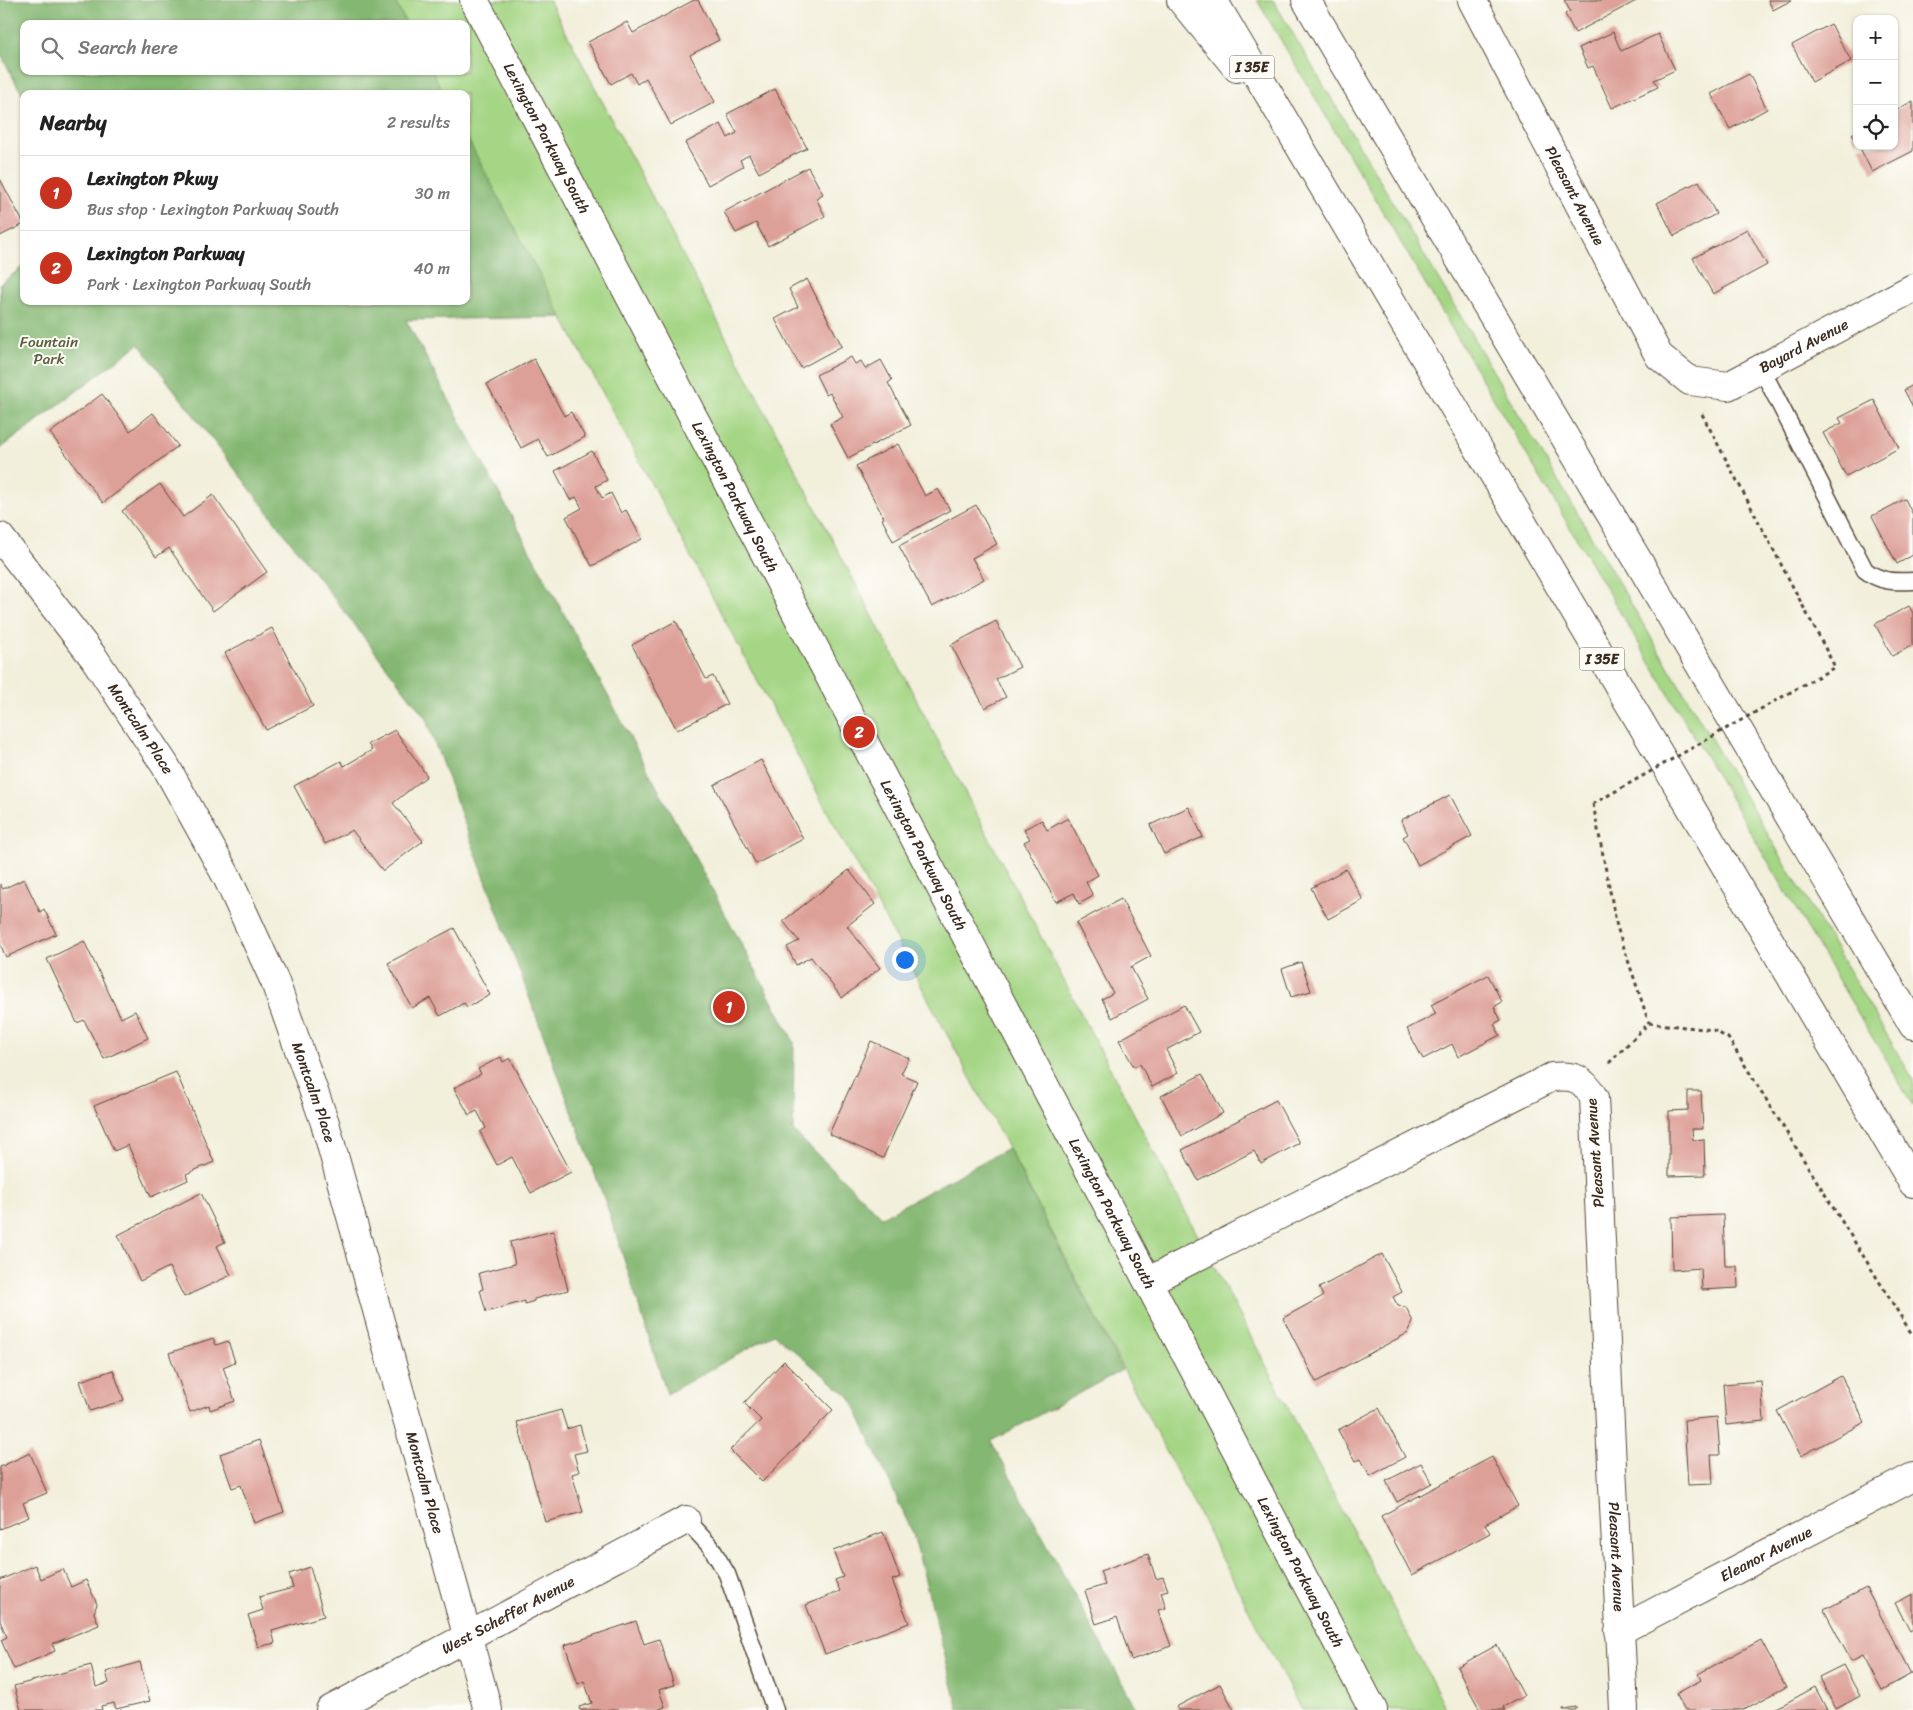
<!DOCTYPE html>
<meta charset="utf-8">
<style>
:root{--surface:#fff;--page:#f2f2f2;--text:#222;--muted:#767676;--line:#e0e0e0;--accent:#c8321e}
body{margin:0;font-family:Sriracha,sans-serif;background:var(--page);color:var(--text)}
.controls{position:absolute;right:15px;top:15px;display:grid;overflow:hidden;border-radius:10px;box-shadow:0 1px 4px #0004}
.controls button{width:45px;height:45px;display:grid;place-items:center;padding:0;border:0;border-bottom:1px solid var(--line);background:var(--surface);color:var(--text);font:25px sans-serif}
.you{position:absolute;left:904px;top:959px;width:18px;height:18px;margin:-12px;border:4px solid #fff;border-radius:50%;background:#1a73e8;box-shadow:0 0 0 8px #1a73e833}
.badge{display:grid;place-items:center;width:32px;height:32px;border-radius:50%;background:var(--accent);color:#fff;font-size:16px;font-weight:700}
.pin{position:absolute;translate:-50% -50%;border:2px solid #fff;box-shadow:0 1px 5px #0006}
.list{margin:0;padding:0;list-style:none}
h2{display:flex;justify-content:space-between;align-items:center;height:65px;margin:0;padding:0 20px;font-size:21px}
h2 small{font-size:16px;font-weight:400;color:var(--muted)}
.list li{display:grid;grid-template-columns:32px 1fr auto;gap:15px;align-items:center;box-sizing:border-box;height:75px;padding:0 20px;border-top:1px solid var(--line)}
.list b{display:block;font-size:19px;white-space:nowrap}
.list p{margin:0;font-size:16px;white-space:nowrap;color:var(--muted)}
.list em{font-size:16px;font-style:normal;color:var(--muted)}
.icon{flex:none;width:28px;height:28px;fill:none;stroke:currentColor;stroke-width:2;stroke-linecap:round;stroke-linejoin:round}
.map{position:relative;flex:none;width:1913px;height:1710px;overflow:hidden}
.search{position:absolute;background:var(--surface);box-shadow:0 1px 4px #0004;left:20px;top:20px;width:450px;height:55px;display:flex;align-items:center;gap:12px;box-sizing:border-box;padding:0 18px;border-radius:10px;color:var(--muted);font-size:19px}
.panel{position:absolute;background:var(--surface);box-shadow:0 1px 4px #0004;left:20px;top:90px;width:450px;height:215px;border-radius:10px}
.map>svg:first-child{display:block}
</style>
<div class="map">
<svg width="1913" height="1710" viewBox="0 0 1913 1710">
<rect width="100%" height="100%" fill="#fdfcf7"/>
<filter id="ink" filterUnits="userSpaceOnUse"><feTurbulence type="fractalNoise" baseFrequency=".02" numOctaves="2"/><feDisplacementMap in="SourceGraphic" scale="10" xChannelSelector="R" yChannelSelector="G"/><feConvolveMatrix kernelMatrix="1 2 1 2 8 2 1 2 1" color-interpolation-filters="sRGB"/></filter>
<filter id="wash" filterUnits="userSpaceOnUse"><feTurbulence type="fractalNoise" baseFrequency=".0096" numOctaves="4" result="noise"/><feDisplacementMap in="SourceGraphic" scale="20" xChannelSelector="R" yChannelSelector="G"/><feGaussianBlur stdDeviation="1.12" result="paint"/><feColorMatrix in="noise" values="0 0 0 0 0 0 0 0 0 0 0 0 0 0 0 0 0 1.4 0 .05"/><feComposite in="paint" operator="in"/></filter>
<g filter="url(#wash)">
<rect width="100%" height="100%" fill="#f2efdb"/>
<path fill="#a5d685" stroke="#708052" d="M223,0H549L1447,1710H1301L1008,1148L562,317L167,322L0,449V284L24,266V301H466V94H170L183,71H466V24H210Z
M1257,0H1273L1913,1079V1106Z"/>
<path fill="#84b772" stroke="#607048" d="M0,0H394L407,24H24V71H432L444,94H24V98L0,53Z
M466,136L562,317L406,320L794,1042L793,1131L882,1217L1008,1148L1122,1370L991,1441L1137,1710H959L913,1534L851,1398L774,1334L667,1394L608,1209L425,717L139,344L0,449V284L24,266V301H466Z"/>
<g id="blocks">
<path fill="#dda098" d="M694,0H698L719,40L690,55L715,102L671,125L646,78L637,84L631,73L611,84L588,42L627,22L633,33Z
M1564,0H1638L1575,33L1565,14L1570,11Z
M1768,0H1792L1773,10Z
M1831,24L1851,61L1812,82L1792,45Z
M1613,32L1621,51L1658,34L1675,70L1654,80L1658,87L1612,108L1593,66L1588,68L1579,48Z
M1749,74L1767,109L1730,129L1711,94Z
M775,89L807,148L759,173L749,155L740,160L743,166L708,185L685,143L721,124L728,138L737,133L727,114Z
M1913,101V151L1872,172L1859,146H1894V111Z
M1857,131V143L1852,134Z
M808,167L823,194L816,198L825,216L768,246L756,223L736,233L724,212Z
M0,179L24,224L0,236Z
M1699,181L1716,214L1674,236L1657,203Z
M1747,229L1767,265L1713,294L1693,258Z
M807,279L842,346L801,368L775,319L798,307L789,289Z
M851,357L855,364L861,361L865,369L881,360L892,380L888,383L911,425L848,458L830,424L843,417L830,393L826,395L816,375Z
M534,359L564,416L571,412L585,437L548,457L538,439L521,448L487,384Z
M1913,385V407L1904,390Z
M102,394L130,431L153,413L178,446L103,503L50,433Z
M1874,400L1899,448L1846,476L1823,433L1842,423L1839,418Z
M898,444L925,496L938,489L950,510L893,541L882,519L884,518L856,466Z
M592,451L607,480L596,486L602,498L611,493L621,513L626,510L642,539L592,566L566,517L582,508L576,497L570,500L555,471Z
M160,484L183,517L213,495L267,572L213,611L169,548L156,557L122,511Z
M1905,499L1913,515V555L1897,564L1872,516Z
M976,505L997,544L972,558L984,579L932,607L899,546Z
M1909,606L1913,613V645L1892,656L1875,624Z
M676,621L706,679L713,676L727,704L677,730L632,645Z
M996,621L1020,667L996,679L1006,697L985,708L951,645Z
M272,628L313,706L266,730L225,653Z
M395,730L427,776L393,803L423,841L383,871L352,830L325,844L294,786L341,761L344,766L372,750L368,744Z
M761,760L803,839L756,864L714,785Z
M1450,795L1472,836L1418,865L1403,837L1408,834L1401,820Z
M1189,807L1203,837L1164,854L1150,825Z
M1068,818L1098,875L1086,882L1093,896L1079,904L1074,893L1056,902L1024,842L1030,839L1024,829L1042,820L1047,830Z
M1346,869L1363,900L1328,919L1311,888Z
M849,870L875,904L847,926L880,968L842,998L811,957L796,965L787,947L799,941L783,921Z
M24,879L40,912L44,909L56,934L6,957L0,944V884L3,889Z
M1121,899L1151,956L1131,967L1148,999L1112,1018L1102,999L1113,993L1076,923Z
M454,928L490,995L467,1007L464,1003L440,1016L430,998L412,1008L388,963Z
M84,941L121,1018L135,1011L148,1038L104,1059L84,1020L77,1023L47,959Z
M1301,962L1311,991L1291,997L1282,969Z
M1488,975L1502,1002L1494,1007L1501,1020L1494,1024L1500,1035L1458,1057L1452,1044L1423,1059L1407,1029L1436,1014L1431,1005Z
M1184,1005L1199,1032L1166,1050L1178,1073L1152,1087L1140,1064L1134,1067L1119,1040Z
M871,1041L909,1058L901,1074L917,1081L883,1158L829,1134Z
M501,1057L503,1062L510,1058L571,1172L531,1193L512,1157L497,1165L480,1132L486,1128L477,1111L469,1115L454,1088L481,1074L478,1069Z
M176,1072L214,1162L186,1174L188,1180L151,1197L128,1145L114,1151L94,1106Z
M1202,1074L1223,1113L1182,1136L1161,1096Z
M1688,1091H1701L1703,1129H1692L1693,1140L1704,1139L1705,1175L1669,1176V1111L1688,1110Z
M1276,1100L1299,1143L1261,1164L1254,1151L1198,1180L1182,1150Z
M201,1193L225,1242L217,1246L231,1275L184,1297L169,1267L140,1281L118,1235Z
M1723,1215L1725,1266H1737L1738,1288L1702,1290L1701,1268L1672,1270L1671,1217Z
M553,1231L568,1290L534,1299V1301L525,1304V1301L486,1312L480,1290L483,1289L479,1273L515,1264L510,1242Z
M1382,1254L1402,1292L1393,1297L1398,1306L1406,1307L1413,1322L1408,1333L1316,1382L1283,1318L1323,1296L1319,1288Z
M213,1338L216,1345L228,1341L235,1362L223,1367L235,1401L210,1410L209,1405L190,1412L169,1353Z
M784,1361L833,1410L762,1482L730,1450L761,1420L744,1403Z
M113,1370L124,1400L90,1411L80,1381Z
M1841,1376L1865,1422L1801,1456L1777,1411Z
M1761,1381L1764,1421L1726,1425L1723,1384Z
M1379,1408L1405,1457L1370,1476L1361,1459L1355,1461L1338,1430Z
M561,1410L567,1429L580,1425L587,1451L574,1454L579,1472L572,1474L583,1512L545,1522L517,1422Z
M1717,1417L1720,1455H1711L1713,1484L1688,1485L1684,1420Z
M259,1440L284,1512L254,1523L241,1485L232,1488L220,1454Z
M30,1453L47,1493L23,1503L29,1517L0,1529V1467Z
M1492,1457L1518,1506L1485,1524L1490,1533L1412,1575L1381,1516Z
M1421,1463L1432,1483L1397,1502L1386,1481Z
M883,1532L900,1577L892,1580L909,1623L825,1654L806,1605L840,1591L835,1580L843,1577L833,1551Z
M1148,1554L1156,1579L1163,1577L1168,1590L1161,1592L1166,1608L1158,1610L1171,1646L1131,1660L1117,1617L1096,1624L1085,1591L1105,1585L1100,1571Z
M35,1565L41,1579L63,1569L71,1587L86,1580L97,1604L94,1613L99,1625L52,1644L55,1651L14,1669L1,1640L7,1637L0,1621V1580Z
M310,1567L324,1616L272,1631L275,1643L258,1647L248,1615L263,1610L259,1597L293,1588L289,1574Z
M1866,1588L1911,1674L1882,1690L1863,1655L1851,1661L1824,1610Z
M1913,1594V1629L1910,1631L1895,1603Z
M636,1621L644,1644L659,1639L674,1685L659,1690L665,1707L657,1710H580L579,1707L592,1703L584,1681L578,1684L565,1645Z
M1761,1640L1786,1687L1743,1710H1685L1676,1694L1701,1680L1698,1674Z
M1497,1645L1524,1696L1503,1707L1505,1710H1480L1457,1667Z
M140,1662L150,1701L116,1709L114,1703L101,1706L102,1710H21L14,1686L91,1665L96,1687L109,1683L106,1672Z
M1843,1665L1860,1696L1836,1709L1819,1677Z
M1220,1684L1234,1710H1178L1176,1707Z
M1815,1687L1827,1710H1776L1775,1709Z
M1576,1707V1710H1563V1709Z"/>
</g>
</g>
<g filter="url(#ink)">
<use href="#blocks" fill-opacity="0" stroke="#56483a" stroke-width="1"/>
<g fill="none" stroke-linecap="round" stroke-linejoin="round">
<g stroke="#56483a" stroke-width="19">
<path id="service" d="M1761,368L1865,570C1880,582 1894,582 1913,581
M686,1520L711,1547L727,1574L775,1710"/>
</g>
<g stroke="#56483a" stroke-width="30">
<g id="minor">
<path id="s1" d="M1472,0L1659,356L1690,381L1728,386L1913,288"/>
<path id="s2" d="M0,537L94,658L165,765L227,877L275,982L325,1123L488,1710"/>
<path id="s3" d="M1149,1281L1552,1077C1574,1075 1583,1078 1594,1098L1624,1710"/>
<path id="s4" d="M1619,1631L1913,1477"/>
<path id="s5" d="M330,1710L686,1520"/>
</g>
</g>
<g stroke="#56483a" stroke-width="30">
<g id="tertiary">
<path id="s6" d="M474,0L1373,1710"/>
</g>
</g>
<g stroke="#56483a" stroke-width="30">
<path id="motorway" d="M1181,0L1237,68
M1213,0L1913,1183
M1306,0L1913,1025"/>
</g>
<path stroke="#56483a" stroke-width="3" stroke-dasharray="4 4" stroke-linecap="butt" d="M1702,414L1835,667
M1593,804L1617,927L1649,1023
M1649,1023L1713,1030L1728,1038L1913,1336
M1609,1063L1649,1023"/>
<use href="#service" stroke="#fff" stroke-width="16"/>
<use href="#minor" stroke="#fff" stroke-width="28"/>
<use href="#tertiary" stroke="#fff" stroke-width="28"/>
<use href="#motorway" stroke="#fff" stroke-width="28"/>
<path stroke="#56483a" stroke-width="3" stroke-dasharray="4 4" stroke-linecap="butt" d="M1593,804L1835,667"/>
</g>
</g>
<g text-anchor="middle" stroke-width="4" stroke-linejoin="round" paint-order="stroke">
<g fill="#fdfcf7" stroke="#75695f" stroke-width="1">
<rect x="1229.5" y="55.5" width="45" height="23" rx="4"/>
<rect x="1579.5" y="647.5" width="45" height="23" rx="4"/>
</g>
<g font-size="14" font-weight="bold" fill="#3b2a1e">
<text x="1252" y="72">I 35E</text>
<text x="1602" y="664">I 35E</text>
</g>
<g font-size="15" fill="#3b2a1e" stroke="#fdfcf7">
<text dy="5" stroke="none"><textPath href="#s6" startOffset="156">Lexington Parkway South</textPath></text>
<text dy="5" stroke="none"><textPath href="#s1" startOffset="221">Pleasant Avenue</textPath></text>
<text dy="5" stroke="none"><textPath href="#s1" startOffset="566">Bayard Avenue</textPath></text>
<text dy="5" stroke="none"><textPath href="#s6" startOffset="561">Lexington Parkway South</textPath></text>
<text dy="5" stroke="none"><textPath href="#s2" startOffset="238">Montcalm Place</textPath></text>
<text dy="5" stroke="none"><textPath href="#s6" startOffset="966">Lexington Parkway South</textPath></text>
<text dy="5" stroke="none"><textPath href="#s2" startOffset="642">Montcalm Place</textPath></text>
<text transform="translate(1595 1153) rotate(-94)" y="5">Pleasant Avenue</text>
<text dy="5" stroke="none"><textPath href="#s6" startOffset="1371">Lexington Parkway South</textPath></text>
<text dy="5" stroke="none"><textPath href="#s2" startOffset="1048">Montcalm Place</textPath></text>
<text dy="5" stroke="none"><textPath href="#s4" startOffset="166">Eleanor Avenue</textPath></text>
<text dy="5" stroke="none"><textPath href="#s3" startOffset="962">Pleasant Avenue</textPath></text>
<text dy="5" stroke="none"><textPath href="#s6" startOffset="1776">Lexington Parkway South</textPath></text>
<text dy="5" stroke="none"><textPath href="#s5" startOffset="202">West Scheffer Avenue</textPath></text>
</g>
<g font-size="15" fill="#5b5e3d" stroke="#fdfcf7">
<text x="49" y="347">Fountain<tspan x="49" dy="17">Park</tspan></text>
</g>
</g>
</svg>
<div class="controls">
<button>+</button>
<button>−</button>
<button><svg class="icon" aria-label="locate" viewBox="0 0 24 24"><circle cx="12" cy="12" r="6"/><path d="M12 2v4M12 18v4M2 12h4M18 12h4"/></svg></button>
</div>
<div class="you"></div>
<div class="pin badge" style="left:729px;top:1007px">1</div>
<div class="pin badge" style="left:859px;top:732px">2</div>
<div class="search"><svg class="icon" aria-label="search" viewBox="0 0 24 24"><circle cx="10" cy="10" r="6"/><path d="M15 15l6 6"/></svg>Search here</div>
<section class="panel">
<h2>Nearby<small>2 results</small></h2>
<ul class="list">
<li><span class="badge">1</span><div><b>Lexington Pkwy</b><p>Bus stop · Lexington Parkway South</p></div><em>30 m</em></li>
<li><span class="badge">2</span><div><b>Lexington Parkway</b><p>Park · Lexington Parkway South</p></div><em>40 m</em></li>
</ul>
</section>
</div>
